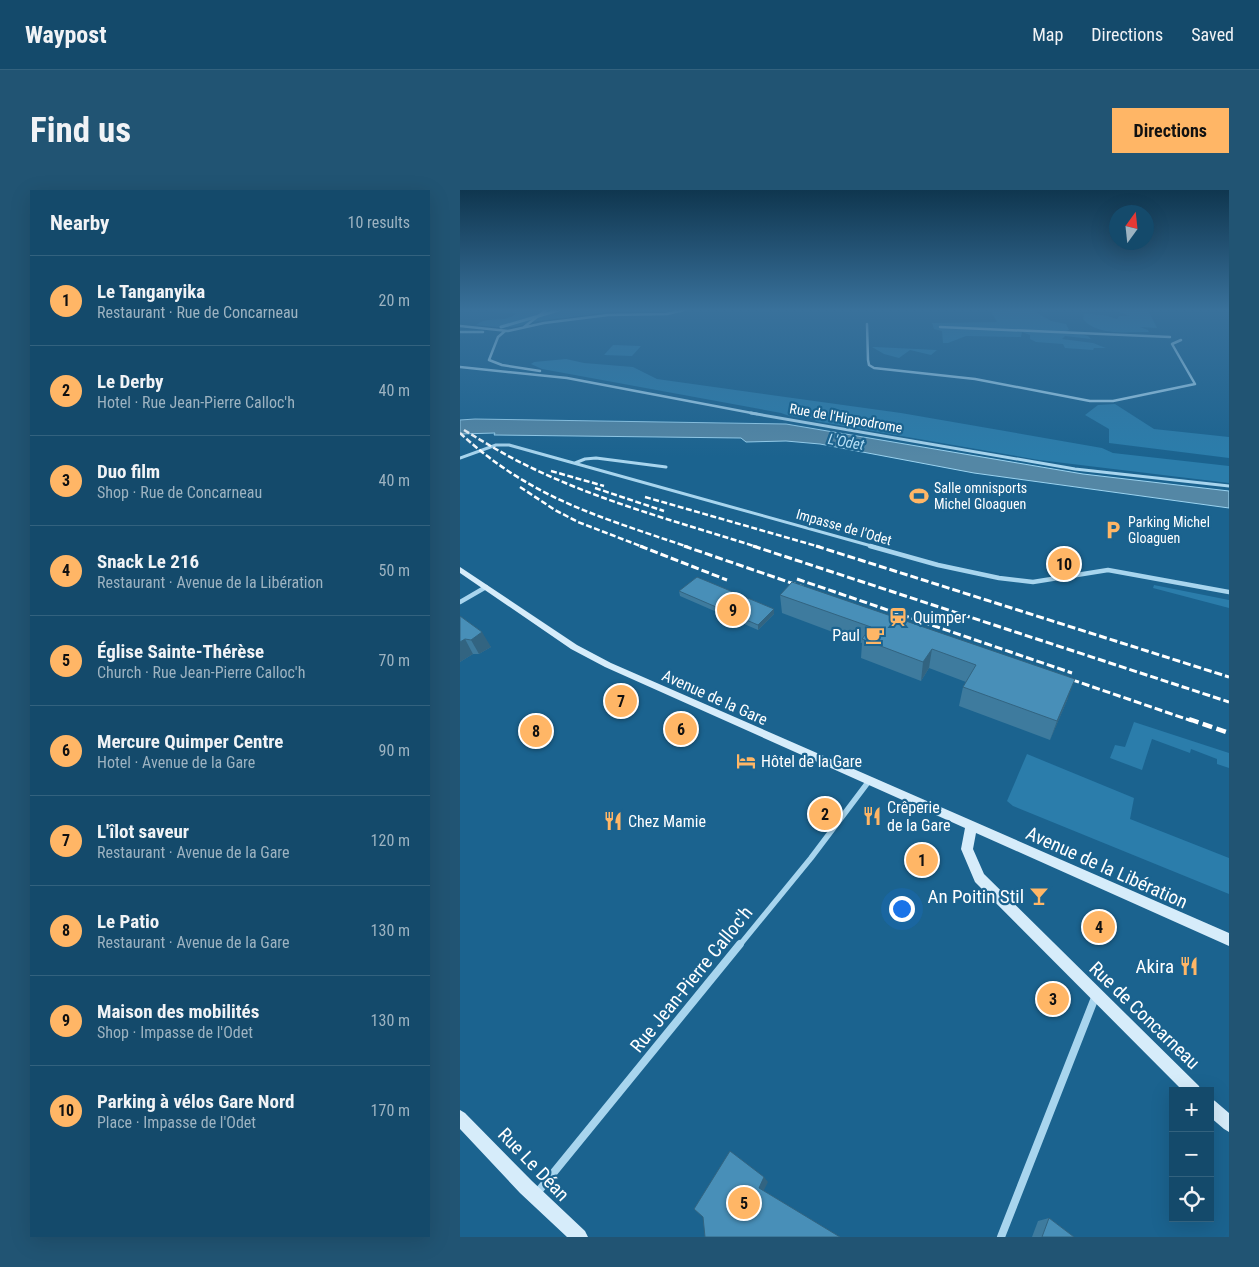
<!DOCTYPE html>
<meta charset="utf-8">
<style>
:root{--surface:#144a6b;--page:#215473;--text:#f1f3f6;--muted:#9db3c1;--line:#33627e;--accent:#ffb666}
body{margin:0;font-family:"Roboto Condensed",sans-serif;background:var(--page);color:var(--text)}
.controls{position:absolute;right:15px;bottom:15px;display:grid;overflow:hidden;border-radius:0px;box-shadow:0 5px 20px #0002}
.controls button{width:45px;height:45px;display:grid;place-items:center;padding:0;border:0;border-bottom:1px solid var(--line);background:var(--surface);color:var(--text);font:25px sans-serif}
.compass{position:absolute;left:649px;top:15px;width:45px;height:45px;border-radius:50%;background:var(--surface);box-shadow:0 5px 20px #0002;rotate:15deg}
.you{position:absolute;left:441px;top:718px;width:18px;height:18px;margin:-12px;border:4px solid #fff;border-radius:50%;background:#1a73e8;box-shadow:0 0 0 8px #1a73e833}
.badge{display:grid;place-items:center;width:32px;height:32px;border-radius:50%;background:var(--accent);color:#111;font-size:16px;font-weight:700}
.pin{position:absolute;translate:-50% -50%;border:2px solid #fff;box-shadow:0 1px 5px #0006}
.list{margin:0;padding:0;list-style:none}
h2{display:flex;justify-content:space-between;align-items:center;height:65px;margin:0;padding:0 20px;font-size:21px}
h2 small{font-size:16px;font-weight:400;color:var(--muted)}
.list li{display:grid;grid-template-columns:32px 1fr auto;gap:15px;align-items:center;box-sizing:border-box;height:90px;padding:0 20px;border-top:1px solid var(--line)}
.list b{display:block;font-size:19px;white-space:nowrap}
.list p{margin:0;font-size:16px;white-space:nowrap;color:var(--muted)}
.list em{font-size:16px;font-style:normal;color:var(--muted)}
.icon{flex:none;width:28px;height:28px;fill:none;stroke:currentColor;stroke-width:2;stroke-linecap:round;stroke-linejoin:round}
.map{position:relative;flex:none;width:769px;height:1047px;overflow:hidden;border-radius:0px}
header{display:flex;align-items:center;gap:30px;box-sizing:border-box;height:70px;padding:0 25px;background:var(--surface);border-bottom:1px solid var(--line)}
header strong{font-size:24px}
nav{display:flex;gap:28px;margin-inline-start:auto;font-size:18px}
.intro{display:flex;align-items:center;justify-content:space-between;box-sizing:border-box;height:120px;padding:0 30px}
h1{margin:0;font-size:35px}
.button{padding:12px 22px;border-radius:0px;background:var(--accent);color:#111;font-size:18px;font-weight:700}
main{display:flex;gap:30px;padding:0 30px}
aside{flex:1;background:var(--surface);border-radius:0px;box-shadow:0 5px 20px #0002}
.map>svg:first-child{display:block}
</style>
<header>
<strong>Waypost</strong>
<nav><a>Map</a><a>Directions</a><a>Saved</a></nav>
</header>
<div class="intro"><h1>Find us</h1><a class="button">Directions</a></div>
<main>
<aside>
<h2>Nearby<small>10 results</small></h2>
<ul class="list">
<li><span class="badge">1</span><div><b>Le Tanganyika</b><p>Restaurant · Rue de Concarneau</p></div><em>20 m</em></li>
<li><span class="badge">2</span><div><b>Le Derby</b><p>Hotel · Rue Jean-Pierre Calloc'h</p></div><em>40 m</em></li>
<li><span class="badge">3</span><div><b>Duo film</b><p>Shop · Rue de Concarneau</p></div><em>40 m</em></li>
<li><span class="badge">4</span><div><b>Snack Le 216</b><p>Restaurant · Avenue de la Libération</p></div><em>50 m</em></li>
<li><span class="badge">5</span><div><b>Église Sainte-Thérèse</b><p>Church · Rue Jean-Pierre Calloc'h</p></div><em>70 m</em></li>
<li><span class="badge">6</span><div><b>Mercure Quimper Centre</b><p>Hotel · Avenue de la Gare</p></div><em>90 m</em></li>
<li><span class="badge">7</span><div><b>L'îlot saveur</b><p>Restaurant · Avenue de la Gare</p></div><em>120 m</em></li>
<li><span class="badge">8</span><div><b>Le Patio</b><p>Restaurant · Avenue de la Gare</p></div><em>130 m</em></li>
<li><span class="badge">9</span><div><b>Maison des mobilités</b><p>Shop · Impasse de l'Odet</p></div><em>130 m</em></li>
<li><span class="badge">10</span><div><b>Parking à vélos Gare Nord</b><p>Place · Impasse de l'Odet</p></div><em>170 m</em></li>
</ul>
</aside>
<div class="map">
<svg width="769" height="1047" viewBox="0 0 769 1047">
<rect width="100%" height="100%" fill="#1b638f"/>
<path fill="#2b7dab" d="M30,120H215L149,122L71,132C53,140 36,137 16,135C29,125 43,135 57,123L28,122Z
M530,120H572L591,131L606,134L609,140L606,141L628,146L631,149L605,146L602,149L633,153L646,158H634L633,160L605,158L603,154L576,152L570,149V145L562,142L561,147L506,146L488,153H483L482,141L474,139L472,133L537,132Z
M655,120H688L697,138L680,137L688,140L689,142H686C667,142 637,146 623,129L624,124L644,125L657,129L659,126H669Z
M153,155L181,156L172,166L144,165Z
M412,157H415L477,160L471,165L450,160L439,168L424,164Z
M106,169L124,173L173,177L197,189L441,223L642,258L653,263L769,276V293L579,270L355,231L356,229C344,227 332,228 321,223L82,179L71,174L74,172Z
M655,214L694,239L769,247V268L649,253V239L625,225L638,215Z
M694,395L769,410V418L693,398Z
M674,532L769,563V578L757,574V569L731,559L730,563L692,549L682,580L650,568L655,555L665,557Z
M567,564L674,608L670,629L769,668V704L553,616L547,611Z"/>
<path fill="#5487a5" stroke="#9bd3f0" d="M15,229L326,234L623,284L769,301V318L514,283L360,254L326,251L286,252L281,248L34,245L35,243L0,244V230Z"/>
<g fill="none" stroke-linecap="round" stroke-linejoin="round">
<path stroke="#9bd3f0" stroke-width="3" d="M41,137L99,120"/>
<path stroke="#a8d5ee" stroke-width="2.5" d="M407,134L408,170L409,175L414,178L515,189L630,211H653L735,194L712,154L721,150
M0,136L48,141L84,133L148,125L207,124L224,120
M64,137L86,120
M480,137L710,147
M45,141L38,147L29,170L42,175L80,181
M0,142H23
M0,177L107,188L297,224"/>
<path stroke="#a8d5ee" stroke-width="3" d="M291,223L615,279L769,296
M0,268L36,255H49L415,357
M115,273L125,269L136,268L206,277"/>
<path stroke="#a8d5ee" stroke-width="4.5" d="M410,356L478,375L539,388L573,392L648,380L769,402
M0,412L26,397"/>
<path stroke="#a8d5ee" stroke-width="5.5" d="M279,756L351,668L409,591"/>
<path stroke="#a8d5ee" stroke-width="8" d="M77,1003L280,754
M541,1047L636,805"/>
<path fill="#d6ecfa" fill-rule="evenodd" d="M0,377L117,455L151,473L769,743V756L516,643L513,659L524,684L739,896L741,901H723L515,692L501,659L505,638L145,477L111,459L0,383Z
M750,908L755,911L769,923V942L764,939L750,927Z
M0,920L5,923L72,991L125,1041L128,1047H107L60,1003L0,939Z"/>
<path stroke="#fff" stroke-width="2.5" stroke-dasharray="6 2.5" stroke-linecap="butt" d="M4,240C27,254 50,268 74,279C145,313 222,333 297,357
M0,243C70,308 140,327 228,357
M91,281L144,296
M60,297L95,320L118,332L183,357
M135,298L204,321
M185,307L360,357"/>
<path stroke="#fff" stroke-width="3" stroke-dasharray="8 3" stroke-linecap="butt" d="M180,356L267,390
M224,356L343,397
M293,356L769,512
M356,356L769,487
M337,389L612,483
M601,486L732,531"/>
<path stroke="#fff" stroke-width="4.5" stroke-dasharray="10 4.5" stroke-linecap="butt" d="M729,529L769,543"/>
</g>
<path fill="#3e7b9e" d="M332,392L608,508L590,550L499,516L503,497L506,492L469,478L461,491L401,468L402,453L322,423L320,405Z
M219,401L314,424L298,440L220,406Z
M0,426L31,457L19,464H13L0,472Z
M589,1028L614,1047H572L578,1031Z"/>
<path fill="#326481" d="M314,419V424L298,440V435Z
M22,442L31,457L19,464L11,450Z
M5,449L13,464L0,472V452Z
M472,459L469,478L461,491L463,472Z
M615,489L608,508L590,550L597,531Z
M304,987L308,992L303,1002L299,998Z"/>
<path fill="#488fb8" stroke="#326481" d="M237,387L314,419L298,435L219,401Z
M332,392L615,489L597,531L503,497L516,475L472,459L463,472L402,449L411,437L320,405Z
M0,426L22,442L11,450L5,449L0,452Z
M270,961L304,987L299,998L380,1047H245L243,1027L234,1019Z
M589,1028L614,1047H582Z"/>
<linearGradient id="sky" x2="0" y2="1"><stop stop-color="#0f364f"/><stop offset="0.45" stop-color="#39719b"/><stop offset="1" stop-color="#39719b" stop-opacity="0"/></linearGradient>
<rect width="769" height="267" fill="url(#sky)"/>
<defs>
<g id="stadium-bare" transform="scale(1.5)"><path d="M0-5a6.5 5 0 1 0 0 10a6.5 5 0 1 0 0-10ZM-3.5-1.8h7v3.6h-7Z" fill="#ffb666" stroke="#1b638f" stroke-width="2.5" paint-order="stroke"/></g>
<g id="parking-bare" transform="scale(1.5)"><path d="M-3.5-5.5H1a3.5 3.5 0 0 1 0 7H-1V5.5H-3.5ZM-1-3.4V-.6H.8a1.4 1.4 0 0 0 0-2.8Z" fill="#ffb666" stroke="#1b638f" stroke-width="2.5" paint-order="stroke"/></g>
<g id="station-bare" transform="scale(1.5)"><path d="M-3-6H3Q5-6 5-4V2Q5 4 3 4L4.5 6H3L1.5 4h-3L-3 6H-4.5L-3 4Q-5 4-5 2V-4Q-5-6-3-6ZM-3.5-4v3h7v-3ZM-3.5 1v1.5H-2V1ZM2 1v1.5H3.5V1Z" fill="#ffb666" stroke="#1b638f" stroke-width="2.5" paint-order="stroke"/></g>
<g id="cafe-bare" transform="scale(1.5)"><path d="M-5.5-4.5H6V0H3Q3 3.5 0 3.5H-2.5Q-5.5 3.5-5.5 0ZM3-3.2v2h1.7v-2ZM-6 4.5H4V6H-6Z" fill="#ffb666" stroke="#1b638f" stroke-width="2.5" paint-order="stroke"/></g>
<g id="hotel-bare" transform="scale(1.5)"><path d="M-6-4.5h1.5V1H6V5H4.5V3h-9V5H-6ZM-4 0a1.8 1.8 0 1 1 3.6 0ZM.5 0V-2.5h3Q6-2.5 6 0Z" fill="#ffb666" stroke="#1b638f" stroke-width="2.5" paint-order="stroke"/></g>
<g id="restaurant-bare" transform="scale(1.5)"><path d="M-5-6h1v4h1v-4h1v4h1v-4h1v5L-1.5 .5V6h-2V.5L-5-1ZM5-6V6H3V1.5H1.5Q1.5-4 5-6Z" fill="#ffb666" stroke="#1b638f" stroke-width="2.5" paint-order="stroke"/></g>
<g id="bar-bare" transform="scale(1.5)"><path d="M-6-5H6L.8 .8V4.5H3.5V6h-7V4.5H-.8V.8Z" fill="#ffb666" stroke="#1b638f" stroke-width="2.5" paint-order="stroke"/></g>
</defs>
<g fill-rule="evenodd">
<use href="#stadium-bare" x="459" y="306"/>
<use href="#parking-bare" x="653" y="340"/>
<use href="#station-bare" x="438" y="427"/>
<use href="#cafe-bare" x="415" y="445"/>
<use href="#hotel-bare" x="286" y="571"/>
<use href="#restaurant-bare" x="412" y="626"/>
<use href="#restaurant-bare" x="153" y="631"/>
<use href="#bar-bare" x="579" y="706"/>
<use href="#restaurant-bare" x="729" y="776"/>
</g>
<g text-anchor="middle" stroke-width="4.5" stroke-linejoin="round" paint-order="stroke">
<g font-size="14" fill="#fff" stroke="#1b638f">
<text transform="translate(386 228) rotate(10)" y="5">Rue de l'Hippodrome</text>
<text transform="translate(384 337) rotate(16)" y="5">Impasse de l'Odet</text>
</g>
<g font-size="14" fill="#fff" stroke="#1b638f" text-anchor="start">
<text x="474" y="303">Salle omnisports<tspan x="474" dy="16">Michel Gloaguen</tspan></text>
<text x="668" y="337">Parking Michel<tspan x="668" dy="16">Gloaguen</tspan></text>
</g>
<g font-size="15" font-style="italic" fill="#b4def5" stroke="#1b638f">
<text transform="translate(386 252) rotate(10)" y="5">L'Odet</text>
</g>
<g font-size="16" fill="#fff" stroke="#1b638f" text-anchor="start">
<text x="453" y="433">Quimper</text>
<text x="400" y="451" text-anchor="end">Paul</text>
<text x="301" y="577">Hôtel de la Gare</text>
<text x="427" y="623">Crêperie<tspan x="427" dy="18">de la Gare</tspan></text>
<text x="168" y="637">Chez Mamie</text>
</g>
<g font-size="16" fill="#fff" stroke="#1b638f">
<text transform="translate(255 507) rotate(24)" y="6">Avenue de la Gare</text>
</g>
<g font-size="19" fill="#fff" stroke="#1b638f">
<text transform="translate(647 677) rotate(24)" y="7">Avenue de la Libération</text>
<text transform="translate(231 789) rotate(-51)" y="7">Rue Jean-Pierre Calloc'h</text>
<text transform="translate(685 825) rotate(44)" y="7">Rue de Concarneau</text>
<text transform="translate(74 974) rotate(46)" y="7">Rue Le Déan</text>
</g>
<g font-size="19" fill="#fff" stroke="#1b638f" text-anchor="end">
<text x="564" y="713">An Poitin Stil</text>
<text x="714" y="783">Akira</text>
</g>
</g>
</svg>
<div class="controls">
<button>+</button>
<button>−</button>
<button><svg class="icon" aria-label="locate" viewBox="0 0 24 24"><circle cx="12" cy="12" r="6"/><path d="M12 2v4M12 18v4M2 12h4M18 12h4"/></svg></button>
</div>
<svg class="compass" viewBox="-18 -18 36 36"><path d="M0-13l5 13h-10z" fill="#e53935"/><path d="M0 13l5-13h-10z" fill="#9db3c1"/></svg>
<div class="you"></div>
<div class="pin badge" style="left:462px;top:670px">1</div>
<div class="pin badge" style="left:365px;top:624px">2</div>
<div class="pin badge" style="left:593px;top:809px">3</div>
<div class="pin badge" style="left:639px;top:737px">4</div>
<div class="pin badge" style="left:284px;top:1013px">5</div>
<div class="pin badge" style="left:221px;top:539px">6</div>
<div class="pin badge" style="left:161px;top:511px">7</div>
<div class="pin badge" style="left:76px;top:541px">8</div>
<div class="pin badge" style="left:273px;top:420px">9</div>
<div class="pin badge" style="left:604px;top:374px">10</div>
</div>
</main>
